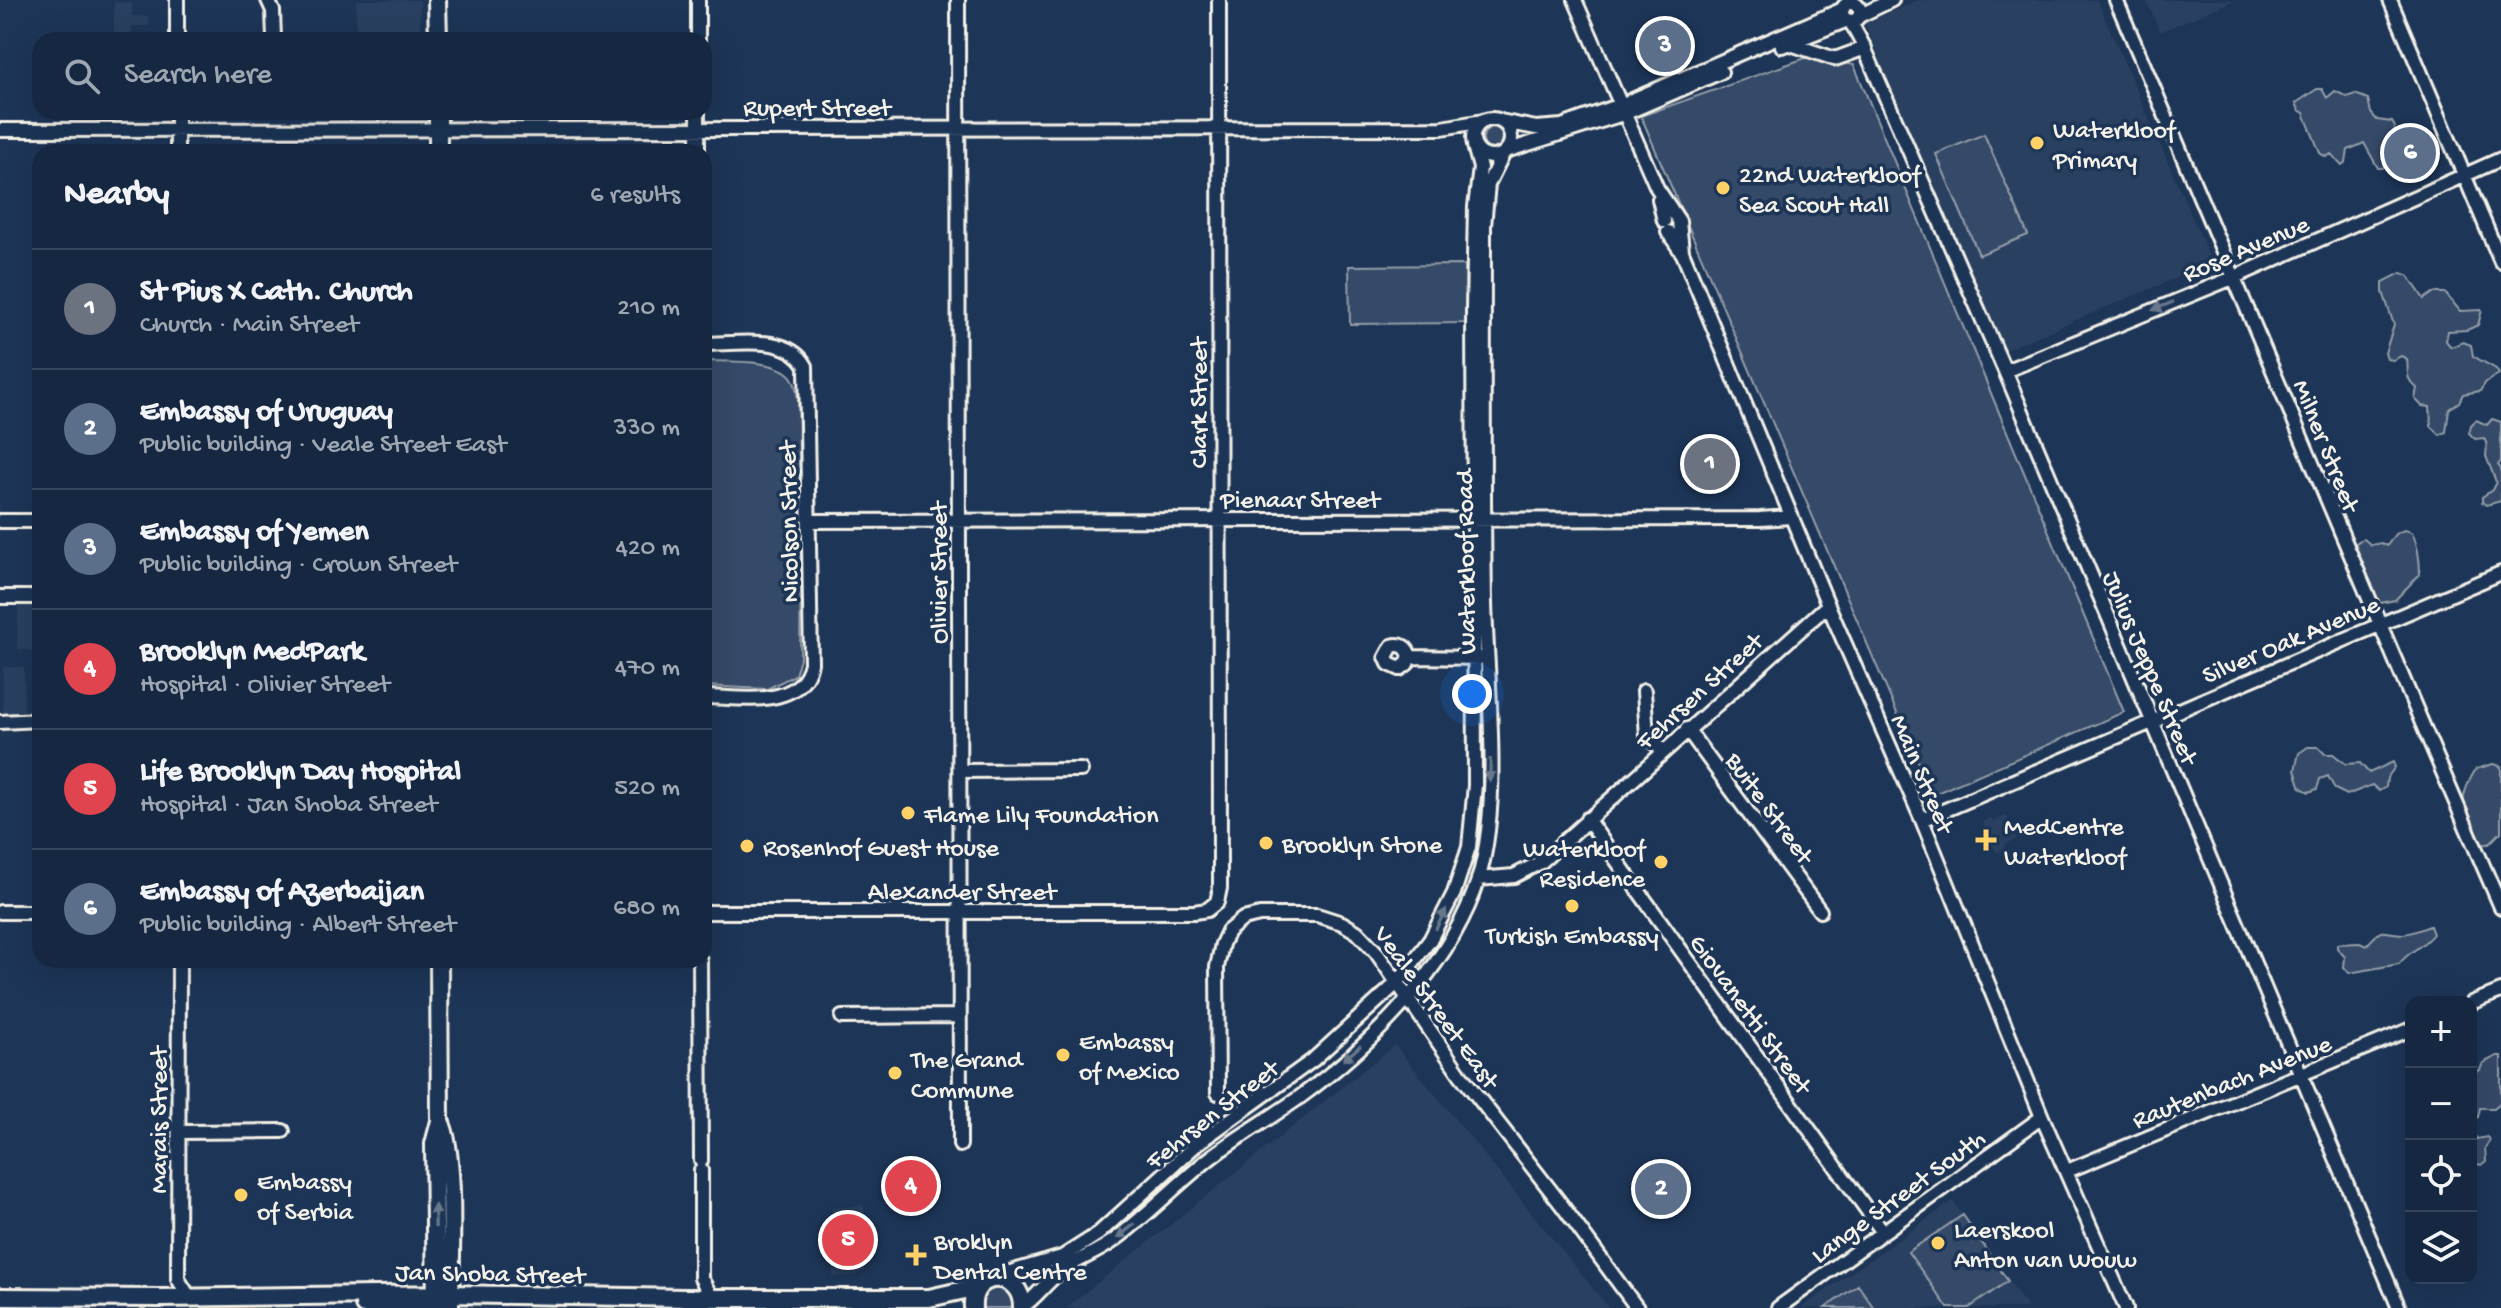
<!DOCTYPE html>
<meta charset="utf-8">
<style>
:root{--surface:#162841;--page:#23344c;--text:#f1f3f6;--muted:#9ea6b1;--line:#35445a;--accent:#d6ab8b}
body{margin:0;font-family:"Gochi Hand",sans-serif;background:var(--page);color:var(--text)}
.controls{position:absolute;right:24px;bottom:24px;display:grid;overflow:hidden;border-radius:16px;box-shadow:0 8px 32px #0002}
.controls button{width:72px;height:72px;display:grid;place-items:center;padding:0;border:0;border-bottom:2px solid var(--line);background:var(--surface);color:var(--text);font:40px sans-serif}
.you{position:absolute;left:1472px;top:694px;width:28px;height:28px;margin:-20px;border:6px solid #fff;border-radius:50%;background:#1a73e8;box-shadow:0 0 0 12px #1a73e833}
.badge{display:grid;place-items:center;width:52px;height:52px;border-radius:50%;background:var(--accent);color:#fff;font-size:26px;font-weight:700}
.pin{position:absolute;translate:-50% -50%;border:4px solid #fff;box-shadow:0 2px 8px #0006}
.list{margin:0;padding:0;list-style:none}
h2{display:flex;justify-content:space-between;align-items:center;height:104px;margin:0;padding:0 32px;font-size:34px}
h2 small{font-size:26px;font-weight:400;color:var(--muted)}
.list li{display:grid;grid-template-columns:52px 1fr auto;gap:24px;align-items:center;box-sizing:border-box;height:120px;padding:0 32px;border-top:2px solid var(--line)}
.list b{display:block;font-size:30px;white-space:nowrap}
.list p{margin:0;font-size:26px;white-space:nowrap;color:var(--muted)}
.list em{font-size:26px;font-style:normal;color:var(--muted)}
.icon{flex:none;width:44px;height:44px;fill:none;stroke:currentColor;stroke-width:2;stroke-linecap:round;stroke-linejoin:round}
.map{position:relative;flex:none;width:2501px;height:1308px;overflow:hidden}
.search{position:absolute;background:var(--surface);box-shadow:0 8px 32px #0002;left:32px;top:32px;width:680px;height:88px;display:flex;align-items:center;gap:20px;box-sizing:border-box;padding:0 28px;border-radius:24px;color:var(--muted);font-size:30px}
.panel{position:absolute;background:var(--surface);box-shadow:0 8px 32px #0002;left:32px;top:144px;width:680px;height:824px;border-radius:24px}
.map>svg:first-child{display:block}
</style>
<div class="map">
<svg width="2501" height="1308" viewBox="0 0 2501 1308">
<rect width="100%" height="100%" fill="#1d3557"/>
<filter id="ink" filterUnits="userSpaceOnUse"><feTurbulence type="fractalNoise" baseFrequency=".0125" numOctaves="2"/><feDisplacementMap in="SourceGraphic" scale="16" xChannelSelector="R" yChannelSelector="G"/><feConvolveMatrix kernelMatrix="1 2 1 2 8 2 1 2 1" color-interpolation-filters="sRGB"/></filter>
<g filter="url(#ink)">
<path fill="#2a4060" d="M356,0H420V40H356Z
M1918,0H2097L2212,263L2000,352L1865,23Z
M2146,0H2235L2160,32Z
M114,2L132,3V16L149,17V26H132L131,40H114Z
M18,605H37V611H40V653H32L31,650L17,649Z
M3,667H24V718H3Z
M2007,816L2012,827L2008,829L2013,831L2017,839L2007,843L2004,846L2005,849L1997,853L1993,846L1990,845L1983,821L1991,818L1993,821Z
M1395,1045L1609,1308H1066Z
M1953,1201L2028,1308H1801Z
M864,1205V1271L855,1276L833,1277L832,1208Z"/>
<path fill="#354a67" stroke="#949ea8" stroke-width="2" d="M1811,56L1854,65L2124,712L1932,795L1641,116Z
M2317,89H2322L2327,98L2335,91L2347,97L2355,94L2368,99L2371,113L2377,120L2392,122L2395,127L2393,134L2383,146L2385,162L2383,168H2378L2364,143L2348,150L2346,162L2342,165L2331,154L2326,157L2320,153L2304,113L2299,110L2296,103Z
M1483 139a12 12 0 1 1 24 0a12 12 0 1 1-24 0Z
M1984,134L2028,235L1979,255L1936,154Z
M1465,265L1466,323L1350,324L1349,266Z
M2401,273L2408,275L2424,299L2433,293H2445L2460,311L2482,310L2478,325L2467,330L2448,331L2446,341L2451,347L2463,342L2471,345L2473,356L2496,369L2499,374L2486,382L2480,391L2463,394L2459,402L2449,409L2446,432L2440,435L2431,426L2430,407L2422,406L2415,399L2417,388C2404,377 2409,373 2407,359L2401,356L2394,360L2387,359L2385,353L2394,325L2383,292V282Z
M704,361C725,362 779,358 792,378C801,392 798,427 799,444C801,515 801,586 800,658L795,675L767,689L704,686Z
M2492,419L2501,422V461L2498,465L2501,469V501L2486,505L2482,502V497L2492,490L2496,482L2486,456L2487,445L2484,438L2475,439L2469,433L2471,425L2476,420L2487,425Z
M2404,530L2412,532C2418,545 2420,559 2420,574L2395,600L2375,604C2374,600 2375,596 2375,592C2372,578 2336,546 2364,539L2371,545L2381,543L2387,546L2395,534Z
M2308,747H2318L2325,754H2333L2346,764L2360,763L2369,773L2393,762L2395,767L2387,778L2386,787L2379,791L2372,785L2347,795L2335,789L2328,776L2320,779L2317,789L2309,792L2301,788L2295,770L2299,753Z
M2493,764L2501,766V832L2489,844H2480C2463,811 2455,803 2476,769Z
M2430,926L2433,934C2423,947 2408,952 2399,964L2349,973L2344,967L2345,957L2337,948V944L2360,943L2366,946C2385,925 2378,933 2402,934C2411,934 2421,929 2430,926Z
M2497,1056H2501V1102L2494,1108H2480L2478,1117L2471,1121V1074L2480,1070L2483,1063Z
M2471,1129L2477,1139L2488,1137L2490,1140L2485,1148L2486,1161L2481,1165L2471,1162Z
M1963,1215L2008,1281L1969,1308H1948L1908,1252Z
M989,1284L1008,1289L1013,1300V1308H976Z
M1858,1285L1874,1308H1825Z"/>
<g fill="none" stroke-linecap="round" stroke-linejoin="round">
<g stroke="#f4f1e8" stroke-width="18">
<path id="minor" d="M268,0L273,11L274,38
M698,0V40
M958,0L960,1145
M1575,0L1657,188L1679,221L1682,251
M2116,0C2246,302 2370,606 2501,907
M2390,0L2501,262
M1842 12a9 9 0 1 1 18 0a9 9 0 1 1-18 0Z
M1859,16L1892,0
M1850,21L1863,45L2005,371L2399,1308
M177,40V0
M1787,40L1788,43L1835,59L1865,48
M1782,46L1848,20
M177,112V152
M1473 138a19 19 0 1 1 38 0a19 19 0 1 1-38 0Z
M1500,121L1536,128L1562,126L1623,104L1843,9
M0,130L1442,128L1483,121
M1506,151L1626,113L1721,72
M698,152V112
M1659,199L1664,221
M1668,232L1683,254L1828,605L1922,820L2042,1117L2126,1308
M704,344C736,344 788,333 806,366L811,663C801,710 741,697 704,697
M2005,371L2235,277L2501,159
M0,521H40
M810,521L1760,519L1791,517
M0,597H40
M1410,657L1407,664L1400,669L1389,664L1386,657L1392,646C1401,643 1408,647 1410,657L1480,658
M1644,691L1647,736L1663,751
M0,722L40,720
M1687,729L1820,911
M960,771L1081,770
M1587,819L1882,1231
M1922,820L2501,573
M1478,879L1514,876L1541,862L1828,605
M0,912H40
M704,912H1194L1207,910L1217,902L1220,888L1219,0
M179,960L178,1279L190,1298
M700,960L701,1161
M2471,1003L2501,991
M842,1017L960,1016
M1218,1093L1217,967L1222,944L1228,931L1243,919L1260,915H1317L1342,923L1357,932L1376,952L1460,1074L1561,1204L1637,1308
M180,1132L283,1131
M701,1170V1278L712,1298
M2067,1171L2411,1029
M999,1279L1007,1273L1062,1257L1098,1234L1198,1143L1313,1060L1397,983L1430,940L1454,893L1469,847L1475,785L1473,310L1475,207L1480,168L1474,146
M1022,1307C1037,1297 1046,1282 1060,1272C1077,1259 1098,1253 1116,1239C1150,1213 1180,1181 1214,1155C1242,1134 1272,1117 1300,1097C1370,1046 1443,973 1474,892C1504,813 1487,687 1485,602C1483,476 1484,351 1484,226L1488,184L1503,154
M1778,1308L2042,1117"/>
</g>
<g stroke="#f4f1e8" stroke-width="22">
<path id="major" d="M437,0L438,40
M438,112V152
M440,1121C457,1154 450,1265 450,1308
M0,1297L160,1298L450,1294L686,1298H929L978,1287
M364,1305L428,1308
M436,1308L434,1144L440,1121L439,960
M973,1308C970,1269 1023,1269 1022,1308"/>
</g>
<use href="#minor" stroke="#1d3557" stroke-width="12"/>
<use href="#major" stroke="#1d3557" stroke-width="16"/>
</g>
<defs><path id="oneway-solid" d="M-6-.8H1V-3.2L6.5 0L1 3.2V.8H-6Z" transform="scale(2)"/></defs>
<g fill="#68778a">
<use href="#oneway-solid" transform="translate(2163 306) rotate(158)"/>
<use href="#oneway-solid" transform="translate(1490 770) rotate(91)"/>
<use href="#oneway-solid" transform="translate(1441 919) rotate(-63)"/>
<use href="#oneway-solid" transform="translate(1352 1053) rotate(139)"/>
<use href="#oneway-solid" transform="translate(435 1216) rotate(-91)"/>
<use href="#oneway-solid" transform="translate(1126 1231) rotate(141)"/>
</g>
</g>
<g fill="#ffd166" stroke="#1d3557" stroke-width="3">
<circle cx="2037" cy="143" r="8"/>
<circle cx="1723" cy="188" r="8"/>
<circle cx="908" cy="813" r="8"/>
<path d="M1982 828h8v8h8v8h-8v8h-8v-8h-8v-8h8z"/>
<circle cx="1266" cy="843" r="8"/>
<circle cx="747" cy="846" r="8"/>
<circle cx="1661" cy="862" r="8"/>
<circle cx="1572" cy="906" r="8"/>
<circle cx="1063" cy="1055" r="8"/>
<circle cx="895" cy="1073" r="8"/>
<circle cx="241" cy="1195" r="8"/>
<circle cx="1938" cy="1243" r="8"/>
<path d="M912 1243h8v8h8v8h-8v8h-8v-8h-8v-8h8z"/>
</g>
<g text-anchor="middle" stroke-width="7" stroke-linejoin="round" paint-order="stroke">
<g font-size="26" fill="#f4f1e8" stroke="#1d3557">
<text x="817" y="115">Rupert Street</text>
<text transform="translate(2245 247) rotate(-23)" y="9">Rose Avenue</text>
<text transform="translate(1197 403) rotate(-90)" y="9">Clark Street</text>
<text transform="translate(2328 445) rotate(68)" y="9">Milner Street</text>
<text x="1300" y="507">Pienaar Street</text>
<text transform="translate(787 522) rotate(-91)" y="9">Nicolson Street</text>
<text transform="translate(1464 562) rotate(-91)" y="9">Waterkloof Road</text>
<text transform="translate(937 573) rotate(-90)" y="9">Olivier Street</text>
<text transform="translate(2290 638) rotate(-23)" y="9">Silver Oak Avenue</text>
<text transform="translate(2152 667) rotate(67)" y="9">Julius Jeppe Street</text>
<text transform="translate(1698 690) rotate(-42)" y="9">Fehrsen Street</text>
<text transform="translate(1924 773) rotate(67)" y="9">Main Street</text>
<text transform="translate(1771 807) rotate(54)" y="9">Buite Street</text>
<text x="962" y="899">Alexander Street</text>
<text transform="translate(1438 1006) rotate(54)" y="9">Veale Street East</text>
<text transform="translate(1752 1013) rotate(54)" y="9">Giovanetti Street</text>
<text transform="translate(2231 1080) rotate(-22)" y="9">Rautenbach Avenue</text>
<text transform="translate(1211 1113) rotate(-38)" y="9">Fehrsen Street</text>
<text transform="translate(157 1120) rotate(-90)" y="9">Marais Street</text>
<text transform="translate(1897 1195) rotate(-36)" y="9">Lange Street South</text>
<text transform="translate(490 1272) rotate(1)" y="9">Jan Shoba Street</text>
</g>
<g font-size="26" fill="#f4f1e8" stroke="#1d3557" text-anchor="start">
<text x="2053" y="137">Waterkloof<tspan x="2053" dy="30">Primary</tspan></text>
<text x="1739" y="182">22nd Waterkloof<tspan x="1739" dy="30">Sea Scout Hall</tspan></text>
<text x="924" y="822">Flame Lily Foundation</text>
<text x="2004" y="834">MedCentre<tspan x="2004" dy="30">Waterkloof</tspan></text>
<text x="1282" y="852">Brooklyn Stone</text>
<text x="763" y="855">Rosenhof Guest House</text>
<text x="1645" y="856" text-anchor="end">Waterkloof<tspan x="1645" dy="30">Residence</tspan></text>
<text x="1572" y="943" text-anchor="middle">Turkish Embassy</text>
<text x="1079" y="1049">Embassy<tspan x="1079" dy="30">of Mexico</tspan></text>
<text x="911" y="1067">The Grand<tspan x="911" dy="30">Commune</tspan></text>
<text x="257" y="1189">Embassy<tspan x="257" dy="30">of Serbia</tspan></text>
<text x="1954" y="1237">Laerskool<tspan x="1954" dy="30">Anton van Wouw</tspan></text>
<text x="934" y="1249">Broklyn<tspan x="934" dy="30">Dental Centre</tspan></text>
</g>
</g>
</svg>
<div class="controls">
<button>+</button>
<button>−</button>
<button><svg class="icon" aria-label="locate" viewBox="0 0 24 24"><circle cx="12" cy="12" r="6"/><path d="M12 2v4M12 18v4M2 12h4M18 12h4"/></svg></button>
<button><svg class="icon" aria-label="layers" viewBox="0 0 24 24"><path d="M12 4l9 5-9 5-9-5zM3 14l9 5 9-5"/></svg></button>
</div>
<div class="you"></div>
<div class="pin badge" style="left:1710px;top:464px;background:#6b7280">1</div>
<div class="pin badge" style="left:1661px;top:1189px;background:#5c6f8a">2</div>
<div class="pin badge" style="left:1665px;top:46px;background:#5c6f8a">3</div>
<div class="pin badge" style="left:911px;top:1186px;background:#e0444e">4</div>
<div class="pin badge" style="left:848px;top:1240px;background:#e0444e">5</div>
<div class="pin badge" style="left:2410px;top:153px;background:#5c6f8a">6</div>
<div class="search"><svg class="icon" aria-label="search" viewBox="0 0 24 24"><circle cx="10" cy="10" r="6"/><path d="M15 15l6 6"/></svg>Search here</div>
<section class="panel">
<h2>Nearby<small>6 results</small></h2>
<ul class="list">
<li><span class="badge" style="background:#6b7280">1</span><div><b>St Pius X Cath. Church</b><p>Church · Main Street</p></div><em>210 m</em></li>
<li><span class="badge" style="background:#5c6f8a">2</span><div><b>Embassy of Uruguay</b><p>Public building · Veale Street East</p></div><em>330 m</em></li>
<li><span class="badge" style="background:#5c6f8a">3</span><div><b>Embassy of Yemen</b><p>Public building · Crown Street</p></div><em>420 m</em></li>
<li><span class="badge" style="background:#e0444e">4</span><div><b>Brooklyn MedPark</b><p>Hospital · Olivier Street</p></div><em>470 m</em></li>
<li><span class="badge" style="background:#e0444e">5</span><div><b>Life Brooklyn Day Hospital</b><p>Hospital · Jan Shoba Street</p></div><em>520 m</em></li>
<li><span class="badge" style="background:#5c6f8a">6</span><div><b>Embassy of Azerbaijan</b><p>Public building · Albert Street</p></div><em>680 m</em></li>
</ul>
</section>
</div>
